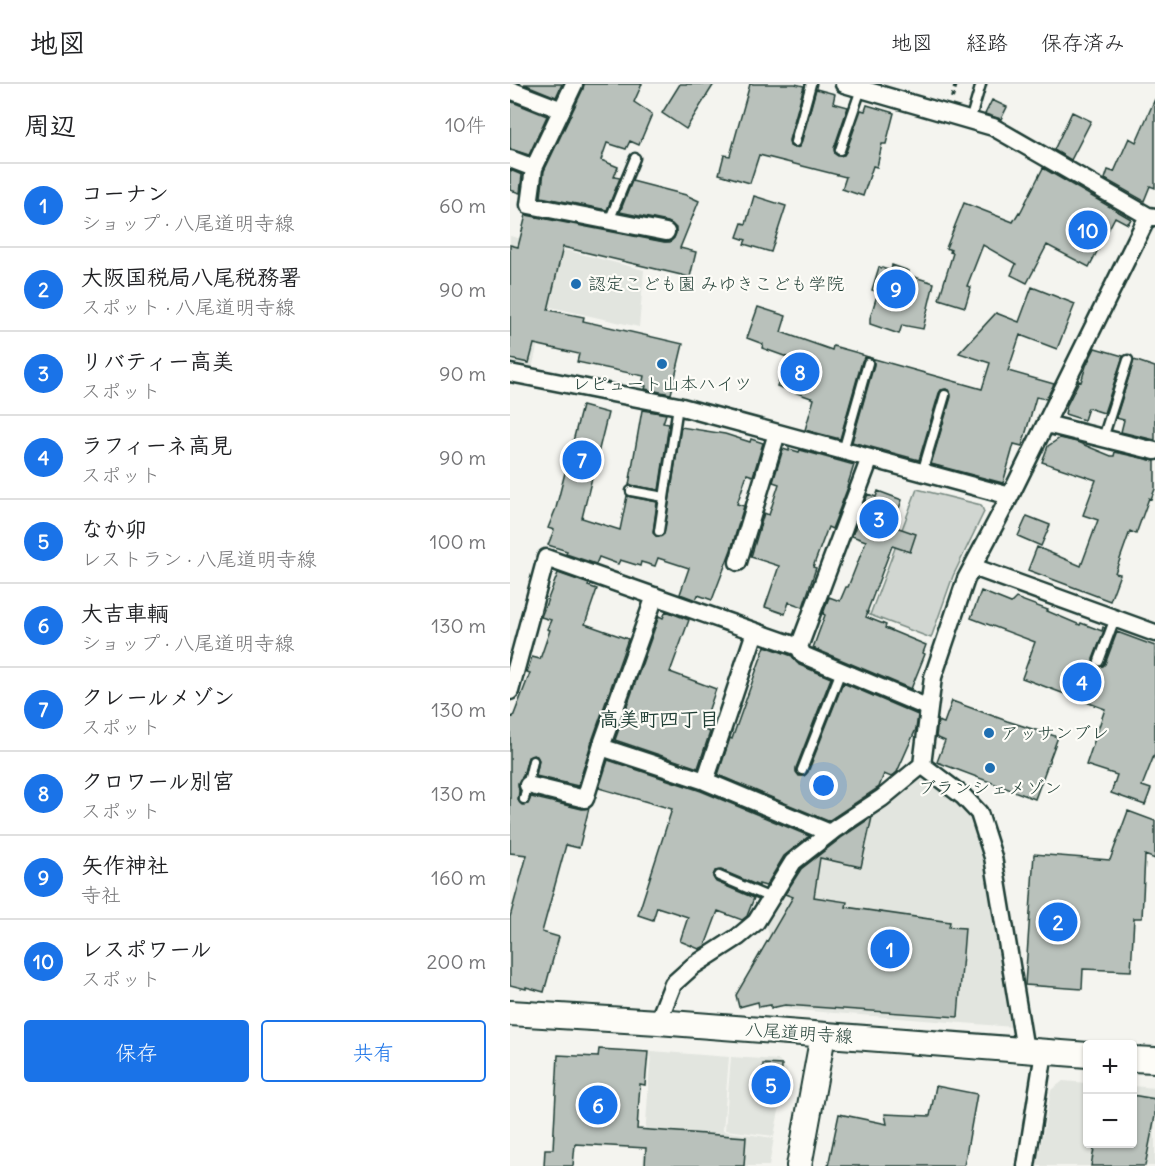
<!DOCTYPE html>
<html lang="ja">
<meta charset="utf-8">
<style>
:root{--surface:#fff;--page:#f2f2f2;--text:#202124;--muted:#757577;--line:#e0e0e0;--accent:#1a73e8}
body{margin:0;font-family:Delius,"Klee One",sans-serif;background:var(--page);color:var(--text)}
.controls{position:absolute;right:18px;bottom:18px;display:grid;overflow:hidden;border-radius:6px;box-shadow:0 2px 4px #0004}
.controls button{width:54px;height:54px;display:grid;place-items:center;padding:0;border:0;border-bottom:2px solid var(--line);background:var(--surface);color:var(--text);font:30px sans-serif}
.you{position:absolute;left:314px;top:702px;width:21px;height:21px;margin:-15px;border:4px solid #fff;border-radius:50%;background:#1a73e8;box-shadow:0 0 0 9px #1a73e833}
.badge{display:grid;place-items:center;width:39px;height:39px;border-radius:50%;background:var(--accent);color:#fff;font-size:20px;font-weight:700}
.pin{position:absolute;translate:-50% -50%;border:3px solid #fff;box-shadow:0 2px 6px #0006}
.list{margin:0;padding:0;list-style:none}
h2{display:flex;justify-content:space-between;align-items:center;height:78px;margin:0;padding:0 24px;font-size:26px}
h2 small{font-size:20px;font-weight:400;color:var(--muted)}
.list li{display:grid;grid-template-columns:39px 1fr auto;gap:18px;align-items:center;box-sizing:border-box;height:84px;padding:0 24px;border-top:2px solid var(--line)}
.list b{display:block;font-size:22px;white-space:nowrap}
.list p{margin:0;font-size:20px;white-space:nowrap;color:var(--muted)}
.list em{font-size:20px;font-style:normal;color:var(--muted)}
.actions{display:flex;gap:12px;padding:18px 24px}
.actions a{flex:1;padding:14px 0;border:2px solid var(--accent);border-radius:6px;text-align:center;font-size:21px;color:var(--accent)}
.actions .main{background:var(--accent);color:#fff}
.map{position:relative;flex:none;width:645px;height:1082px;overflow:hidden}
header{display:flex;align-items:center;gap:36px;box-sizing:border-box;height:84px;padding:0 30px;background:var(--surface);border-bottom:2px solid var(--line)}
header strong{font-size:28px}
nav{display:flex;gap:33px;margin-inline-start:auto;font-size:21px}
main{display:flex}
aside{flex:1;background:var(--surface)}
.map>svg:first-child{display:block}
</style>
<header>
<strong>地図</strong>
<nav><a>地図</a><a>経路</a><a>保存済み</a></nav>
</header>
<main>
<aside>
<h2>周辺<small>10件</small></h2>
<ul class="list">
<li><span class="badge">1</span><div><b>コーナン</b><p>ショップ · 八尾道明寺線</p></div><em>60 m</em></li>
<li><span class="badge">2</span><div><b>大阪国税局八尾税務署</b><p>スポット · 八尾道明寺線</p></div><em>90 m</em></li>
<li><span class="badge">3</span><div><b>リバティー高美</b><p>スポット</p></div><em>90 m</em></li>
<li><span class="badge">4</span><div><b>ラフィーネ高見</b><p>スポット</p></div><em>90 m</em></li>
<li><span class="badge">5</span><div><b>なか卯</b><p>レストラン · 八尾道明寺線</p></div><em>100 m</em></li>
<li><span class="badge">6</span><div><b>大吉車輌</b><p>ショップ · 八尾道明寺線</p></div><em>130 m</em></li>
<li><span class="badge">7</span><div><b>クレールメゾン</b><p>スポット</p></div><em>130 m</em></li>
<li><span class="badge">8</span><div><b>クロワール別宮</b><p>スポット</p></div><em>130 m</em></li>
<li><span class="badge">9</span><div><b>矢作神社</b><p>寺社</p></div><em>160 m</em></li>
<li><span class="badge">10</span><div><b>レスポワール</b><p>スポット</p></div><em>200 m</em></li>
</ul>
<div class="actions"><a class="main">保存</a><a>共有</a></div>
</aside>
<div class="map">
<svg width="645" height="1082" viewBox="0 0 645 1082">
<rect width="100%" height="100%" fill="#f4f4ef"/>
<filter id="ink" filterUnits="userSpaceOnUse"><feTurbulence type="fractalNoise" baseFrequency=".0167" numOctaves="2"/><feDisplacementMap in="SourceGraphic" scale="12" xChannelSelector="R" yChannelSelector="G"/><feConvolveMatrix kernelMatrix="1 2 1 2 8 2 1 2 1" color-interpolation-filters="sRGB"/></filter>
<g filter="url(#ink)">
<path fill="#e2e5df" d="M0,152L134,186L129,243L36,222L22,285L0,280Z
M408,691L453,721L465,740L478,772L503,943L274,925L257,843L252,841L291,783L359,736Z
M141,967L219,973L213,1047L264,1054L259,1082H133Z
M221,973L268,976L277,986L264,1052L215,1046Z
M553,997L577,999L578,1060H622L623,1002L645,1004V1082H527L541,1006Z"/>
<path fill="#d1d6d1" stroke="#788a82" stroke-width="1.5" d="M407,405L471,421L474,428L443,492L421,554L360,531Z"/>
<path fill="#b9c1bb" stroke="#1f3d34" stroke-width="1.5" d="M14,0H52L46,13Z
M74,0H132L124,18L142,30L129,61L120,57L116,65L97,59L91,76L108,83L104,93L110,94L97,126L31,113L34,87L73,5Z
M170,0H204L176,45L152,29Z
M240,0H285L294,2L279,56L280,62L284,64L289,63L291,60L306,5L325,10L323,19L338,23L324,64L325,70L328,72L334,71L336,68L351,26L355,27L357,21L384,29L376,60H372L367,83L363,82L353,112L332,105L336,93L249,71L240,99L209,90L214,71L220,72Z
M645,15V104L640,102L634,117L595,95L598,86L604,88L619,54L626,58Z
M482,16L497,23L491,35L475,30Z
M0,17L37,32L19,71L0,65Z
M562,28L581,37L561,76L544,66Z
M533,84L621,135L618,140L605,133L579,183L537,161L517,199L501,191L506,180L473,161L457,202L461,203L455,223L429,215L443,169L440,168L441,166L436,164L454,119L503,138L509,128L510,129Z
M0,86L12,91L10,109L0,106Z
M122,97L176,111L189,117L170,164L186,168L180,193L53,163L38,226L74,233L73,237L173,260L161,310L135,305L136,302L132,301L134,292L67,278L69,270L24,260L19,279L0,275V161L8,163L16,131L154,158H160L164,154L166,149V144L162,140L158,138L110,128Z
M244,112L276,122L261,168L234,160L236,156L227,153L232,139L236,140Z
M382,181L399,187L398,191L424,199L413,245L392,241L389,250L360,240V234L368,208L362,206L369,183L381,187Z
M522,203L565,220L547,265L510,251L498,287L544,300L536,315L526,313L512,362L504,360L493,399L421,380L441,313L440,307L436,305L431,306L429,309L409,376L342,358L364,281V277L361,274L472,305L480,279L449,269L486,229L509,238Z
M248,223L276,232L271,248L322,266L323,262L352,270V271L358,273L354,274L352,277L330,355L295,346L304,315L267,302L277,273L252,264L253,260L237,254Z
M585,264L613,272L594,329L578,324L574,336L555,330L557,321L569,297L571,298L576,282Z
M624,276L645,283V356L611,348L614,336L606,334Z
M72,322L98,329L72,434L110,446L117,412L147,418L143,449L146,452L149,453L154,450L171,343L215,350L240,358L241,355L253,359L243,392L237,390L227,420L234,422L221,466L202,516L188,511L186,516L170,510L179,484L148,474L145,482L131,478L130,482L110,476L108,480L89,473L86,480L56,470L57,467L38,461L44,446L38,444L46,424Z
M132,326L156,330L153,339L159,340L149,406L119,401Z
M550,354L567,358L601,372H604L605,368L645,377V405L641,415L639,414L626,450L620,447L605,489L610,490L600,517L518,486L527,463L571,482L588,436L573,431L586,396L532,378L538,362Z
M273,365L279,367V365L289,368L290,366L344,381L337,403H338L322,445L318,443L303,483L306,484L293,523L279,518L275,530L255,523L269,482L241,473L254,429L259,431L269,400L263,398Z
M368,407L392,416L383,442L406,450L400,468L382,462L357,528H358L356,533L376,541L375,544L416,561L413,569L415,570L401,605L303,564L315,531L313,530L319,513L330,517L336,503H338L356,457L342,452L358,410L366,413Z
M517,432L540,441L531,462L508,452Z
M48,489L79,500L78,502L87,505L75,540L118,555L81,660L68,702L26,692L29,676L27,672L24,671L18,673L13,692L8,699L9,707L8,716L12,721L18,720L21,713L72,725L79,724L69,764L56,761L32,848L49,853L34,908L16,903V905L0,901V833L17,771L0,769V632L3,633L20,589L17,588L22,573L30,575L40,546L37,545L41,536L31,533Z
M471,507L501,519L506,514L538,526L537,527L570,541L571,539L592,547L593,543L595,544L583,575L584,581L587,583L593,582L595,580L607,548L645,562V669L632,702L641,705L635,721L601,709L607,691L576,681L595,625L512,594L525,558L461,534Z
M156,527L179,536L160,588L206,605L192,645L200,648L188,684L105,656L149,532L153,534Z
M255,562L282,572L289,581L321,594L286,684V688L289,692H294L298,688L333,599L408,631L406,645L387,688L381,693L374,690L369,703L318,737L208,691L220,654L222,655Z
M442,617L497,637L548,653L525,715L427,678L435,657L426,653L428,637L434,639Z
M98,676L191,707L299,752L274,772L256,802L249,800V802L211,786L205,787L203,793L206,798L244,814L237,832L232,836L208,827L195,862L189,865L170,857L178,833L147,823L143,836L128,831L162,725L89,704Z
M618,727L645,737V775L635,771L632,834H624L621,887L573,885L572,905L515,901L524,770L600,776Z
M362,733L351,783L310,774L304,813L337,818L336,823L440,838L439,843L455,844L448,933L275,921L261,924V921L249,923L248,918L229,923L226,911L283,813L275,810L291,785L331,754Z
M89,965L138,968L135,1001L130,1000L127,1045L236,1053L234,1082H135L136,1064L65,1060L63,1082H34L35,1065H43L48,971L88,973Z
M253,980L272,981L270,1022L252,1021Z
M426,1002L467,1010L454,1082H318L329,1030L377,1040L375,1030L420,1032Z
M622,1011L645,1015V1032L635,1082H581L585,1059H622Z"/>
<g fill="none" stroke-linecap="round" stroke-linejoin="round">
<g stroke="#1f3d34" stroke-width="13">
<path id="lane" d="M460,37L471,0
M285,58L301,0
M330,66L351,5
M99,137L125,74
M593,354L618,276
M333,367L358,279
M412,389L435,311
M121,407L154,413
M149,447L168,322
M589,577L605,534
M292,686L331,587
M14,715L23,677
M209,792L261,814"/>
</g>
<g stroke="#1f3d34" stroke-width="21">
<path id="street" d="M64,0L24,84L19,121L156,148
M334,0L483,43L638,132L645,133
M0,6L52,26
M0,75L24,84
M0,289L168,322L500,412
M536,340L645,367
M228,478L267,349
M463,483L645,549
M289,563L360,374
M0,607L36,474L289,563L293,571L419,624
M91,663L195,697L320,749
M412,681L453,712L469,729L483,773L515,966
M195,697L245,548
M18,701L75,715L91,663L145,512
M148,938L163,900L183,882L228,853L246,838L283,778L325,745L372,714L412,681L423,593L456,495L500,412L638,132
M516,1082L534,968"/>
</g>
<g stroke="#1f3d34" stroke-width="28">
<path id="secondary" d="M0,929L148,938L578,971
M622,975L645,976
M289,1082L313,951"/>
</g>
<path stroke="#1f3d34" stroke-width="4" stroke-dasharray="4.5 4.5" stroke-linecap="butt" d="M442,14L446,0"/>
<use href="#lane" stroke="#fdfcf7" stroke-width="8"/>
<use href="#street" stroke="#fdfcf7" stroke-width="16"/>
<use href="#secondary" stroke="#fdfcf7" stroke-width="24"/>
</g>
</g>
<g fill="#1f6fb2" stroke="#fdfcf7" stroke-width="2">
<circle cx="66" cy="200" r="6"/>
<circle cx="152" cy="280" r="6"/>
<circle cx="479" cy="649" r="6"/>
<circle cx="480" cy="684" r="6"/>
</g>
<g text-anchor="middle" stroke-width="4.5" stroke-linejoin="round" paint-order="stroke">
<g font-size="18" fill="#1f3d34" stroke="#fdfcf7" text-anchor="start">
<text x="78" y="206">認定こども園 みゆきこども学院</text>
<text x="152" y="306" text-anchor="middle">レピュート山本ハイツ</text>
<text x="491" y="655">アッサンブレ</text>
<text x="480" y="710" text-anchor="middle">ブランシェメゾン</text>
</g>
<g font-size="18" fill="#1f3d34" stroke="#fdfcf7">
<text transform="translate(289 949) rotate(4)" y="6">八尾道明寺線</text>
</g>
<g font-size="20" font-weight="bold" fill="#1f3d34" stroke="#fdfcf7">
<text x="149" y="642">高美町四丁目</text>
</g>
</g>
</svg>
<div class="controls">
<button>+</button>
<button>−</button>
</div>
<div class="you"></div>
<div class="pin badge" style="left:380px;top:865px">1</div>
<div class="pin badge" style="left:548px;top:838px">2</div>
<div class="pin badge" style="left:369px;top:435px">3</div>
<div class="pin badge" style="left:572px;top:598px">4</div>
<div class="pin badge" style="left:261px;top:1001px">5</div>
<div class="pin badge" style="left:88px;top:1021px">6</div>
<div class="pin badge" style="left:72px;top:376px">7</div>
<div class="pin badge" style="left:290px;top:288px">8</div>
<div class="pin badge" style="left:386px;top:205px">9</div>
<div class="pin badge" style="left:578px;top:146px">10</div>
</div>
</main>
